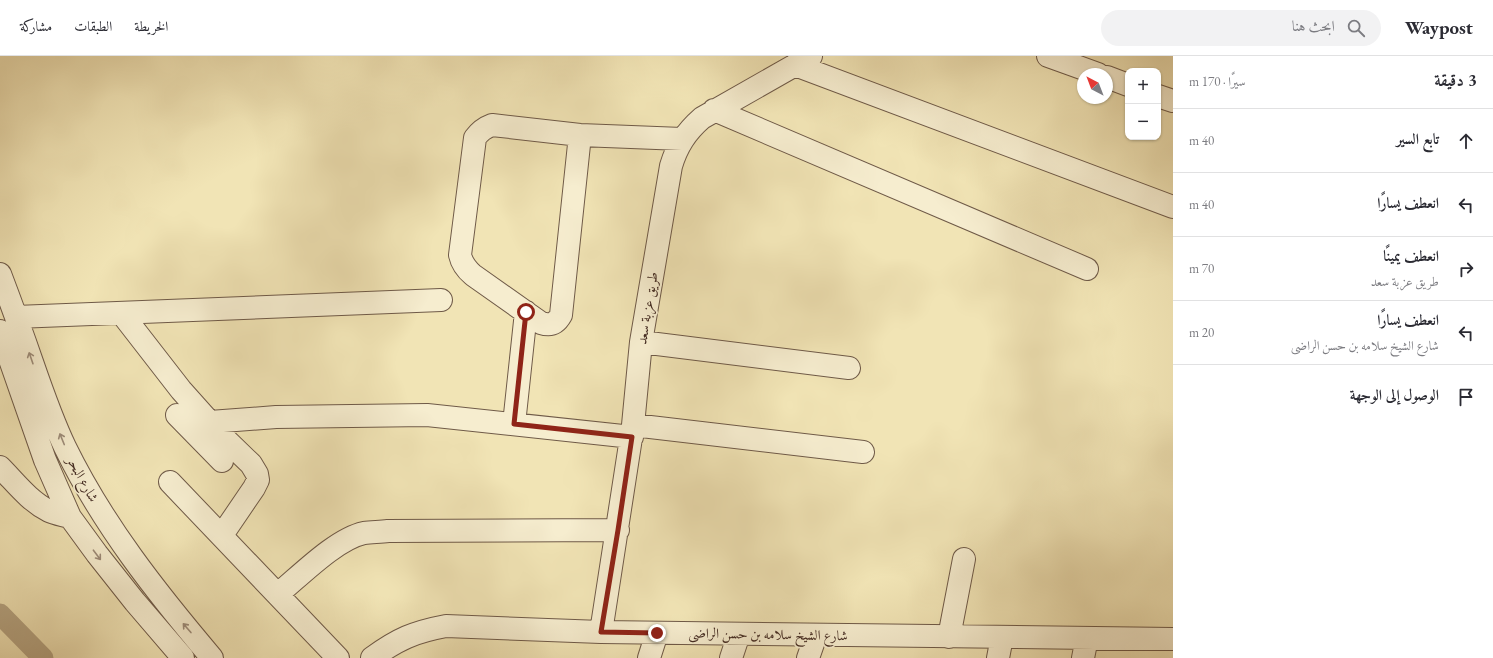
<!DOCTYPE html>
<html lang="ar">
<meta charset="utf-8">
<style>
:root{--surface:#fff;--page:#f2f2f3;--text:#2b2b33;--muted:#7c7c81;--line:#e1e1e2}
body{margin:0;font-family:"EB Garamond",Amiri,serif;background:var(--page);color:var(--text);direction:rtl}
.controls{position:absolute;right:12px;top:12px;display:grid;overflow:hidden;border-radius:8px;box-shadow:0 1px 3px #0004}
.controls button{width:36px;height:36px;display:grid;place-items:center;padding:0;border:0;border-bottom:1px solid var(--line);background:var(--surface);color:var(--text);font:20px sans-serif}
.compass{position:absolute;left:1077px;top:12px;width:36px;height:36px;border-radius:50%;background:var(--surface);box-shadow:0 1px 3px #0004;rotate:318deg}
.stop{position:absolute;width:12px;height:12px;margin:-9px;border:3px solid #8f2418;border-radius:50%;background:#fff}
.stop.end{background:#8f2418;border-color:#fff;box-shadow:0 1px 4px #0008}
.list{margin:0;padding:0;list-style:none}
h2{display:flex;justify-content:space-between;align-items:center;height:52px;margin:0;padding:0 16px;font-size:17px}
h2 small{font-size:13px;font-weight:400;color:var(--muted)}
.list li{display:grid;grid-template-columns:26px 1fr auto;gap:12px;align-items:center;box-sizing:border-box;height:64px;padding:0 16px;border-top:1px solid var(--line)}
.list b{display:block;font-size:15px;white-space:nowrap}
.list p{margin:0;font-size:13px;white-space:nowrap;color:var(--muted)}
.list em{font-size:13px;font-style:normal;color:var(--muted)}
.icon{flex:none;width:22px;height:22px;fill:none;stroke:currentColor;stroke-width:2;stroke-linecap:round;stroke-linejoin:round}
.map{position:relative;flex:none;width:1173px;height:602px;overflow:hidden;direction:ltr}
header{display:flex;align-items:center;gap:24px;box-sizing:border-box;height:56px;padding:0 20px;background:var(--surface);border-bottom:1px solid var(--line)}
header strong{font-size:19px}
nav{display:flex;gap:22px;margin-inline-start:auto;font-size:14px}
.search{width:280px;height:36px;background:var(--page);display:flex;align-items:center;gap:10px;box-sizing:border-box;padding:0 14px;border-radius:22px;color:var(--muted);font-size:15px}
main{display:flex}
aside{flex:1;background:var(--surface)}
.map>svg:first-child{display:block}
</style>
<header>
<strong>Waypost</strong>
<div class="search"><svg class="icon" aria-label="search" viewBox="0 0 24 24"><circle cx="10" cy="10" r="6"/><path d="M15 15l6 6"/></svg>ابحث هنا</div>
<nav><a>الخريطة</a><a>الطبقات</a><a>مشاركة</a></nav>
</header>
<main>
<aside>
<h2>3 دقيقة<small>سيرًا · 170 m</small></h2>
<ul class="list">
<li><svg class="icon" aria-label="ahead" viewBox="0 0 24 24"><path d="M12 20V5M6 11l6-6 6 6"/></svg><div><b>تابع السير</b></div><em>40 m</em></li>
<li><svg class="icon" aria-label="left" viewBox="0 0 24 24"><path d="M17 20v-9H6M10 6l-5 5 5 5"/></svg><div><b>انعطف يسارًا</b></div><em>40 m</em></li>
<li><svg class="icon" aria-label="right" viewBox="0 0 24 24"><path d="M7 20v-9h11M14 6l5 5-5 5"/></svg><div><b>انعطف يمينًا</b><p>طريق عزبة سعد</p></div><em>70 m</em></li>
<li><svg class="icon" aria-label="left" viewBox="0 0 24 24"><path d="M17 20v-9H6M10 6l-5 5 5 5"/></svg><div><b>انعطف يسارًا</b><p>شارع الشيخ سلامه بن حسن الراضى</p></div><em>20 m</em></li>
<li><svg class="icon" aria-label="arrive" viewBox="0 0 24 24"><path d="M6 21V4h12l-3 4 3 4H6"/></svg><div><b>الوصول إلى الوجهة</b></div></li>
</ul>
</aside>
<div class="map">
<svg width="1173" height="602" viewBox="0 0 1173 602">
<rect width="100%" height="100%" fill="#f1e4b5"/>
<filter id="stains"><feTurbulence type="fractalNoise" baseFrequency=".005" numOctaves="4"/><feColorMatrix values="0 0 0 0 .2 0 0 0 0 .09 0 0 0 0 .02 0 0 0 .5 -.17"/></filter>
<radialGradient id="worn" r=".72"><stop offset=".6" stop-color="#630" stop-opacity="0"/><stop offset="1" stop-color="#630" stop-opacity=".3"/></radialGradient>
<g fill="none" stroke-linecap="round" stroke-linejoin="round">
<path stroke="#b6a583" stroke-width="21" d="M0,558L43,602"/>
<g stroke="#6f5a48" stroke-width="24">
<path id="minor" d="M1048,0L1098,18
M795,9L1173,151
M1107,21L1128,29
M1158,40L1173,45
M714,54L1087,213
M580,79L561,259C556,268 550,270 541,267L473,219C466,213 462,208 460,199L475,82C480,75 484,72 492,69L580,79L682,83
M0,218C11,247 22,277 32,306C42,335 52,364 65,391C103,469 157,537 212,602
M122,258L181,334L223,381L251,408L257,418L258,424L254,432L222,479
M16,261L441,244
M0,275L45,404L70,461L97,498L135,546L183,602
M641,286L849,312
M177,359L222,405
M210,366L276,361L427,359L632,381
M514,368L526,256
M633,369L863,396
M0,411C15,426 29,445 49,455C55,458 63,459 70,461
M170,426L338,602
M278,538C300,520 336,483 364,477C372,476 380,476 388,475L618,474
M601,576L633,369L641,286L671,110C677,90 686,76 702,62L811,0
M949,581L964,503
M372,602C398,583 414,576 446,570L601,576L1173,583
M649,602L657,577
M731,602L739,578
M808,602L816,579
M998,602L1002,581
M1083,602L1087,582"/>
</g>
<use href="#minor" stroke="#f6edcf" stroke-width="22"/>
</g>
<defs><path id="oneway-shaft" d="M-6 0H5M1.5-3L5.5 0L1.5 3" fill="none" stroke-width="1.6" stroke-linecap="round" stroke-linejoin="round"/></defs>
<g stroke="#9d8c79">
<use href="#oneway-shaft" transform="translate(31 302) rotate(-109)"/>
<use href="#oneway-shaft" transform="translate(62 383) rotate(-112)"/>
<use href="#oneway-shaft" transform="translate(97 499) rotate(53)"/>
<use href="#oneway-shaft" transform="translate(187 572) rotate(-131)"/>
</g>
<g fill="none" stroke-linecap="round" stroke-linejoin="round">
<path stroke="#8f2418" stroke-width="5" d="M526,256L514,368L632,381L618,474L601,576L657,577"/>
</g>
<g text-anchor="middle" stroke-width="3.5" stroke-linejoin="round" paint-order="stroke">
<g font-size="14" fill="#442c23" stroke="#f6edcf">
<text transform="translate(647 252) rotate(-81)" y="5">طريق عزبة سعد</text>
<text transform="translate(83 423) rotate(61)" y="5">شارع البحر</text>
<text transform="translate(768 578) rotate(1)" y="5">شارع الشيخ سلامه بن حسن الراضى</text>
</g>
</g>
<rect width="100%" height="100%" filter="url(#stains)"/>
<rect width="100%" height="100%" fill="url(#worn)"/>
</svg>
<div class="controls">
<button>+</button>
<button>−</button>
</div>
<svg class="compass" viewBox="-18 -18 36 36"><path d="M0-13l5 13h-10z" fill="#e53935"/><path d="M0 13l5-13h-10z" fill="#7c7c81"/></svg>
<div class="stop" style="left:526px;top:256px"></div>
<div class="stop end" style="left:657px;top:577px"></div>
</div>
</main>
